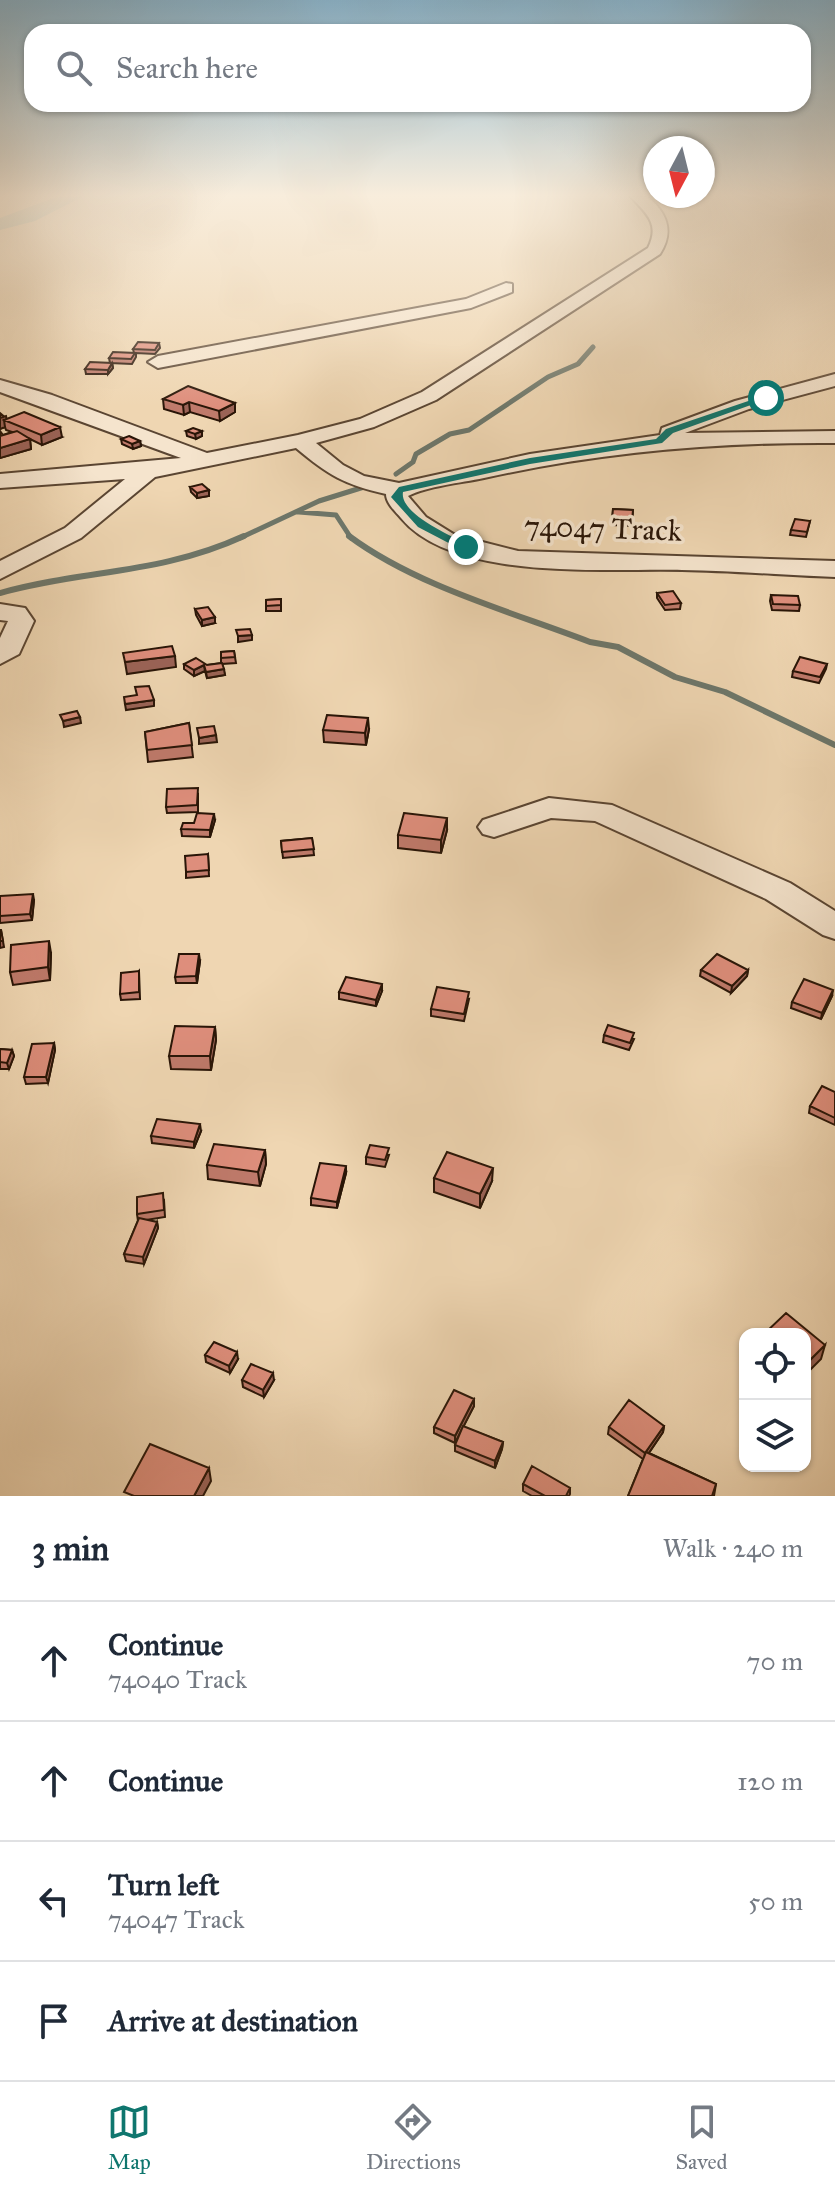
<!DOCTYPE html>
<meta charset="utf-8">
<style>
:root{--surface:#fff;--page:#f2f2f3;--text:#1f2937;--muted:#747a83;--line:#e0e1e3;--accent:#0f766e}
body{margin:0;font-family:"IM FELL Great Primer",serif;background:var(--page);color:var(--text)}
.controls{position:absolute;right:24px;bottom:24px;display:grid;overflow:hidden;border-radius:16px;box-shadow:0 2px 6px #0004}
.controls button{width:72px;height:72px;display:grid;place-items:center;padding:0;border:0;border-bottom:2px solid var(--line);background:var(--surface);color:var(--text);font:40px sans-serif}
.compass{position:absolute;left:643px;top:136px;width:72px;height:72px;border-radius:50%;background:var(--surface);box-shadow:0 2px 6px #0004;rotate:187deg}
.stop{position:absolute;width:24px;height:24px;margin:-18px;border:6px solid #0f766e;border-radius:50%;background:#fff}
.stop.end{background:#0f766e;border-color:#fff;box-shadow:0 2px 8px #0008}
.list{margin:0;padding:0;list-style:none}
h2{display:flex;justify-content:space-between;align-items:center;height:104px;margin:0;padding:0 32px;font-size:34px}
h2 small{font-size:26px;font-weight:400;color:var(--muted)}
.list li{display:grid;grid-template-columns:52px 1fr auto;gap:24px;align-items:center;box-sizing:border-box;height:120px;padding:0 32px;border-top:2px solid var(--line)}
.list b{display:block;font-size:30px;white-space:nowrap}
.list p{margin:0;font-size:26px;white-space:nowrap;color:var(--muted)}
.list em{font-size:26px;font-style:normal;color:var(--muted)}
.icon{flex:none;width:44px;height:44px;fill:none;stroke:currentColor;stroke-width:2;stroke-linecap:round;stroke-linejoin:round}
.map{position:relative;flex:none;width:835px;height:1496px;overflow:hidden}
.search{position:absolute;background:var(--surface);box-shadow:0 2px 6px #0004;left:24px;right:24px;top:24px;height:88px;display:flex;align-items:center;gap:20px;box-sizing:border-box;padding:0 28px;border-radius:24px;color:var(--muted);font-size:30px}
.sheet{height:584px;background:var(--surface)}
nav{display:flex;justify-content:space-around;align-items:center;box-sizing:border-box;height:112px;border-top:2px solid var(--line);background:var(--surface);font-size:22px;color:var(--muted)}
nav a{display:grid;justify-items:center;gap:4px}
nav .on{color:var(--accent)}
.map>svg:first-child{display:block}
</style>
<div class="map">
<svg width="835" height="1496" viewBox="0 0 835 1496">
<rect width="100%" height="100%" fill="#efd6b2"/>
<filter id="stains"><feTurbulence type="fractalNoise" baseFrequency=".0025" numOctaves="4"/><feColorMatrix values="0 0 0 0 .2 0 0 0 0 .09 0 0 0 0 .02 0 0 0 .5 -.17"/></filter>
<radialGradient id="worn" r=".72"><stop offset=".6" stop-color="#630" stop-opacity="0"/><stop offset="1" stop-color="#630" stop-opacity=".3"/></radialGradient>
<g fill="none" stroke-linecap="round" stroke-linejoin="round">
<path stroke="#6d776b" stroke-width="5" d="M396,474L413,462L416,454L450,434L469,430L548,377L578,364L593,347
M299,512L336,515L351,538
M240,538L319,501L364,487"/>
<path stroke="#6d776b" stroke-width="6" d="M349,536C416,586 512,612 590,642L618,647L675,677L725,692L835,745
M0,593C86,569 159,575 244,536"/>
<path fill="#9ab9ad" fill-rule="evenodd" d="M56,197H82L35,221L0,230V218Z"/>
<g stroke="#5a4532" stroke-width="4">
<path id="minor" d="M631,197H648C668,214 674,232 660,254L436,400L374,427L316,443L343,465L364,476L399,483L530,454L660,435L662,428L735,401L835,374V386L749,409L685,433L835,431V443C716,442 601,452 484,478C460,483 428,486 408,496L426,517L455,535L518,551L835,561V577C784,575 733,571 682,570C606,568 454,582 401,518C395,511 386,503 386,494C345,485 328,475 296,448L155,477L81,538L0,579V561L65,528L125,479L0,488V474L181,458L0,392V380L52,395L207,453L298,435L360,419L422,392L648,248C660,224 647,214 631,197Z
M506,283L512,284V292L471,308L158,368L148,362L158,356L466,299Z
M0,604L25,608L34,621L19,654L0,664V638L8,621L0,620Z
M549,798L612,805L790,883L835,911V939L823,935L766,899L595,821L551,818L494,837L483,834L478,827L483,820Z"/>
</g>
<use href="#minor" fill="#f5e4cd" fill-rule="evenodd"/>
</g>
<path fill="#bf7a6b" stroke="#291507" stroke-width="2" d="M159,343L160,348L155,354L136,353V357L132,364L110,363L109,358L134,353L133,349Z
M112,363L113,368L108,374H86L85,369Z
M163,399L235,403V412L220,421L190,412L184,415L164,409Z
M0,413L7,419L62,437L42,445L30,439L31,449L0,458V431L3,435L12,432L6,430L5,427L0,429Z
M186,431H202V436L196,439L187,436Z
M121,439L140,441L141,446L133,449L122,444Z
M190,487L209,490V496L197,498L191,492Z
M613,509L633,510L632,526L612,525Z
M810,521L806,537L790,535L791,530Z
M657,593L681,603L680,609L665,610L657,598Z
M771,595L800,605L799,611L772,610L770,601Z
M281,599V611H266V600Z
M195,609L215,623L202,626L196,615Z
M234,651L236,663L222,664L225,675L207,678L205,671L194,676L184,669V664L207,665L221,663V652Z
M827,664L826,669L819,683L792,677L793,671Z
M189,723L193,757L148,762L145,732Z
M369,729L366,745L324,742L323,730Z
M198,794V812L167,813L166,807Z
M215,820L210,837L182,836L181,829L194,823Z
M447,830L441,853L398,848V835Z
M312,838L314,855L283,858L281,841Z
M208,854L209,876L186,878V872Z
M0,896L34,900L32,920L0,923Z
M51,953L50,980L13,985L10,972Z
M200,961L197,983H176L175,977Z
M701,970H748L747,976L731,993L700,976Z
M139,971L140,999L121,1000L120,994Z
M382,991L376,1006L339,999V992Z
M832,996L821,1019L791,1008L792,1002Z
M469,999L464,1021L431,1016V1009Z
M215,1027L216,1040L211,1070L171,1069L169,1056Z
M604,1035L634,1039L629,1050L603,1042Z
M54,1043L55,1050L48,1083L26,1084L24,1077Z
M0,1049L12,1050L14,1056L9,1069H0Z
M835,1092V1125L809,1113L810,1106Z
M201,1131L194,1148L152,1143L151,1136Z
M265,1150L266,1164L260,1186L208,1179L207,1165Z
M389,1155L385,1167L366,1164V1157Z
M346,1173L337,1208L311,1205V1198Z
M434,1178L492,1181L480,1208L434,1192Z
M164,1200L165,1217L146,1220L157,1222L158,1228L144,1264L126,1261L124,1254L138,1221L137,1214Z
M205,1355L238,1359L230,1373L206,1362Z
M242,1380H274L264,1397L243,1387Z
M474,1399V1406L463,1427L503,1442L502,1449L495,1468L455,1451V1443L434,1433V1427Z
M664,1426L663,1432L649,1453L716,1484L714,1496H628L643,1459L608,1434L609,1427Z
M523,1484L570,1488V1494L569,1496H532L523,1491Z"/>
<path fill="#9b6357" stroke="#291507" stroke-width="2" d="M112,363L113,368L108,374V370Z
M189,402L190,412L184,415L183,405Z
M235,403V412L220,421L219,411Z
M6,416L7,421L4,420L5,427L0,429V418Z
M60,427L62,437L42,445L41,435Z
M202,431V436L196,439L195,434Z
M30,439L31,449L0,458V448Z
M140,441L141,446L133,449L132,444Z
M209,490V496L197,498V493Z
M215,617V623L202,626V620Z
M252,635V640L238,642V636Z
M175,656L176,667L127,674L125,662Z
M204,665L205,671L194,676V670Z
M224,669L225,675L207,678L206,672Z
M154,700V706L126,710L125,704Z
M80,717L81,723L64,727L63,721Z
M368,718L369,729L366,745L365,733Z
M216,735L217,742L199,744V738Z
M214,814L215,820L210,837V830Z
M447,818V830L441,853V840Z
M33,894L34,900L32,920L30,914Z
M1,930L4,947L0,948V941Z
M49,941L51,953L50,980L48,967Z
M199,954L200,961L197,983L196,976Z
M748,970L747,976L731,993L732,986Z
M382,984V991L376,1006V1000Z
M833,990L832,996L821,1019L822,1013Z
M215,1027L216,1040L211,1070L210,1056Z
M54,1043L55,1050L48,1083L46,1077Z
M12,1050L14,1056L9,1069L7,1063Z
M200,1124L201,1131L194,1148V1142Z
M265,1150L266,1164L260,1186L258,1172Z
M346,1166V1173L337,1208V1202Z
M493,1168L492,1181L480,1208V1194Z
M157,1222L158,1228L144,1264L143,1257Z
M825,1345L821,1359L805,1375V1365Z
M237,1352L238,1359L230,1373L229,1366Z
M273,1373L274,1380L264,1397L263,1390Z
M474,1399V1406L455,1443V1436Z
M664,1426L663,1432L644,1460L645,1453Z
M503,1442L502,1449L495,1468V1461Z
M209,1468L211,1481L203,1496H194Z"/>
<path fill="#de8e7c" stroke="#291507" stroke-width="2" d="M138,342L159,343L155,350L133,349Z
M113,352L135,353L131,359L109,358Z
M90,362L112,363L108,370L85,369Z
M188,386L235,403L219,411L189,402L183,405L163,399Z
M24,412L60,427L41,435L4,420Z
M193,428L202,431L195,434L186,431Z
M17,431L30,439L0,448V436Z
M129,436L140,441L132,444L121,439Z
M202,484L209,490L197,493L190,487Z
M613,509L633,510L632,521L612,519Z
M795,519L810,521L807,532L791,530Z
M673,591L681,603L665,605L657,593Z
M771,595L798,596L800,605L773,604Z
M281,599V605L266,606V600Z
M208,607L215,617L202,620L195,609Z
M250,629L252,635L238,636L236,630Z
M172,646L175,656L125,662L123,653Z
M234,651L235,657L221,658V652Z
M800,657L827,664L820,677L793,671Z
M196,658L207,665L222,663L224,669L206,672L204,665L194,670L184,664Z
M149,686L154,700L125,704L124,697L137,695L135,687Z
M77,711L80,717L63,721L60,715Z
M327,715L368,718L365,733L323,730Z
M189,723L192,745L147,750L145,732Z
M214,726L216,735L199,738L197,728Z
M198,788L197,805L166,807L167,789Z
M197,813L214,814L210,830L181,829L183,823H194Z
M404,813L447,818L441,840L398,835Z
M312,838L314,849L282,852L281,841Z
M208,854L209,870L186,872L185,856Z
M33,894L30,914L0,916V896Z
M0,930H1L3,941H0Z
M49,941L48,967L10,972L11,945Z
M179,954H199L196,976L175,977Z
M717,954L748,970L732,986L701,970Z
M139,971V992L120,994L121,973Z
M346,977L382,984L376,1000L339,992Z
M804,979L833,990L822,1013L792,1002Z
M437,987L469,992L464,1014L431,1009Z
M608,1025L634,1033L630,1043L604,1035Z
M175,1026L215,1027L210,1056H169Z
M54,1043L46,1077H24L32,1044Z
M0,1049L12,1050L7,1063L0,1062Z
M822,1086L835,1092V1118L810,1106Z
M157,1119L200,1124L194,1142L151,1136Z
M214,1144L265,1150L258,1172L207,1165Z
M370,1145L389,1148L385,1160L366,1157Z
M447,1152L493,1168L480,1194L434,1178Z
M320,1163L346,1166L337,1202L311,1198Z
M163,1193L164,1210L137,1214V1197Z
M139,1218L157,1222L143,1257L124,1254Z
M786,1313L825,1345L805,1365V1334H764Z
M214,1342L237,1352L229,1366L205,1355Z
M251,1364L273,1373L263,1390L242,1380Z
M454,1390L474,1399L455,1436L434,1427Z
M629,1400L664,1426L645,1453L609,1427Z
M463,1426L503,1442L495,1461L455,1445Z
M150,1444L209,1468L194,1496H134L124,1492Z
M646,1452L716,1484L712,1496H628Z
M532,1466L570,1488L566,1496H545L523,1484Z"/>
<linearGradient id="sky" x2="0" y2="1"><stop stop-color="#89b6d0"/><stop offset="0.48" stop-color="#f8eddc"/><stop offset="1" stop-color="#f8eddc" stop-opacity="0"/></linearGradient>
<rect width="835" height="407" fill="url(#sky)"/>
<path fill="#0f766e" d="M763,396L770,398L673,433L662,443L530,464L403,492C399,514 453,537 470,545V550H462L418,527L391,497L399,487L530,458L656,439L666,429Z"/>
<g text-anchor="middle" stroke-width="7" stroke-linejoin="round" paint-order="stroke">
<g font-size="30" fill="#291507" stroke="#f5e4cd">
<text transform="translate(603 528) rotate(2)" y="10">74047 Track</text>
</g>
</g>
<rect width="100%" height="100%" filter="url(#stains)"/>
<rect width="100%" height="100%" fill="url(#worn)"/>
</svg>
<div class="controls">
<button><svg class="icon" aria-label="locate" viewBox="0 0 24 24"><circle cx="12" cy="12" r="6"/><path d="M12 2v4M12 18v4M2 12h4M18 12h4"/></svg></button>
<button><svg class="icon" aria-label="layers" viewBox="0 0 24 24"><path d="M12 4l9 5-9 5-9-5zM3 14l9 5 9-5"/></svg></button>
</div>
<svg class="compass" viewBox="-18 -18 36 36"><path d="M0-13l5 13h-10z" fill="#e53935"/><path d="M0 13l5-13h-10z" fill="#747a83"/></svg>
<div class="stop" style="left:766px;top:398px"></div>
<div class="stop end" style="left:466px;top:547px"></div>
<div class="search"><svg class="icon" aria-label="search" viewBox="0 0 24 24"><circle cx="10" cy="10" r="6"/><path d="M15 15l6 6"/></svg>Search here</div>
</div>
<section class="sheet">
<h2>3 min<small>Walk · 240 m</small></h2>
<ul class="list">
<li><svg class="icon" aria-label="ahead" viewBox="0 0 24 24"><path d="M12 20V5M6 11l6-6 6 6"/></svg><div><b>Continue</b><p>74040 Track</p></div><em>70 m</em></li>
<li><svg class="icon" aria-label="ahead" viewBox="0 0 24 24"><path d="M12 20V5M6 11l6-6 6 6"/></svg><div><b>Continue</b></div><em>120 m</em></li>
<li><svg class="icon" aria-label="left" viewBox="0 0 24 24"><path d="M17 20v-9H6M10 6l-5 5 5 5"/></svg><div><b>Turn left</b><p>74047 Track</p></div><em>50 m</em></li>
<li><svg class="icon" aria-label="arrive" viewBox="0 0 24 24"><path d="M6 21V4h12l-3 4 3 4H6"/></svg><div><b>Arrive at destination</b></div></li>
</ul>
</section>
<nav>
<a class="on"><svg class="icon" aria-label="map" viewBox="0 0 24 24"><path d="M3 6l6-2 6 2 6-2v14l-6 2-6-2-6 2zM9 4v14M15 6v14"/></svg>Map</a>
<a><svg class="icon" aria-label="directions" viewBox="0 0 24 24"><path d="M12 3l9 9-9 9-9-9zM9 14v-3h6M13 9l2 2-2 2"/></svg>Directions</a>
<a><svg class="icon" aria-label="saved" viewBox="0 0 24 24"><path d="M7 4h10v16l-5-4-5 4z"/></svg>Saved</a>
</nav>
